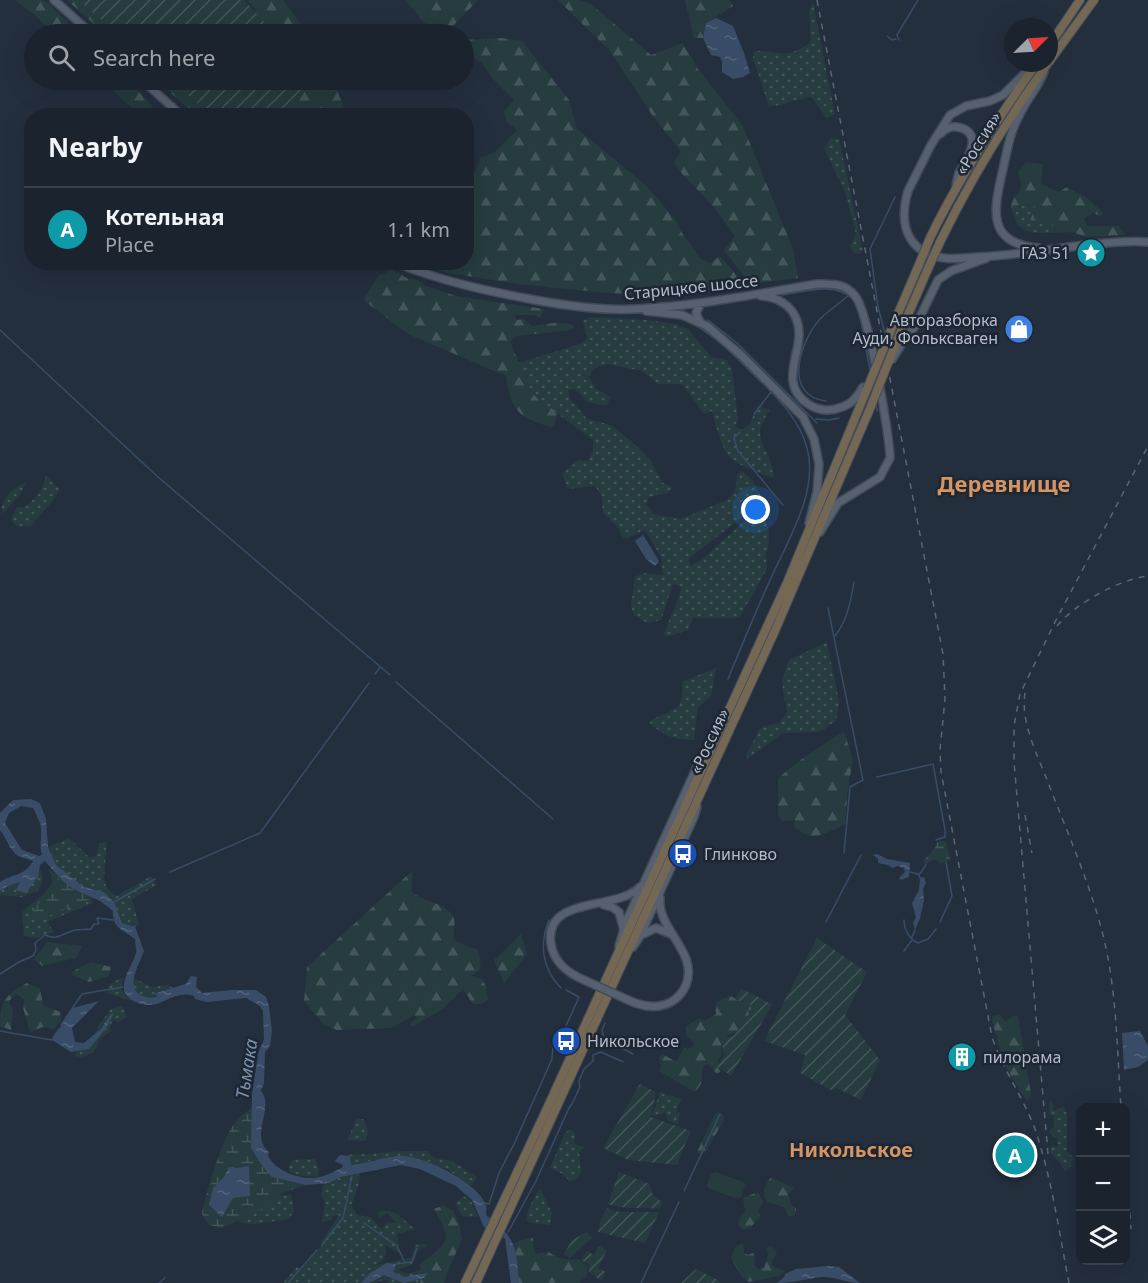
<!DOCTYPE html>
<meta charset="utf-8">
<style>
:root{--surface:#1b232e;--page:#282f3a;--text:#f1f3f6;--muted:#a0a4aa;--line:#39404a;--accent:#db2777}
body{margin:0;font-family:"Noto Sans",sans-serif;background:var(--page);color:var(--text)}
.controls{position:absolute;right:18px;bottom:18px;display:grid;overflow:hidden;border-radius:12px;box-shadow:0 6px 24px #0002}
.controls button{width:54px;height:54px;display:grid;place-items:center;padding:0;border:0;border-bottom:2px solid var(--line);background:var(--surface);color:var(--text);font:30px sans-serif}
.compass{position:absolute;left:1004px;top:18px;width:54px;height:54px;border-radius:50%;background:var(--surface);box-shadow:0 6px 24px #0002;rotate:66deg}
.you{position:absolute;left:756px;top:510px;width:21px;height:21px;margin:-15px;border:4px solid #fff;border-radius:50%;background:#1a73e8;box-shadow:0 0 0 9px #1a73e833}
.badge{display:grid;place-items:center;width:39px;height:39px;border-radius:50%;background:var(--accent);color:#fff;font-size:20px;font-weight:700}
.pin{position:absolute;translate:-50% -50%;border:3px solid #fff;box-shadow:0 2px 6px #0006}
.list{margin:0;padding:0;list-style:none}
h2{display:flex;justify-content:space-between;align-items:center;height:78px;margin:0;padding:0 24px;font-size:26px}
h2 small{font-size:20px;font-weight:400;color:var(--muted)}
.list li{display:grid;grid-template-columns:39px 1fr auto;gap:18px;align-items:center;box-sizing:border-box;height:84px;padding:0 24px;border-top:2px solid var(--line)}
.list b{display:block;font-size:22px;white-space:nowrap}
.list p{margin:0;font-size:20px;white-space:nowrap;color:var(--muted)}
.list em{font-size:20px;font-style:normal;color:var(--muted)}
.icon{flex:none;width:33px;height:33px;fill:none;stroke:currentColor;stroke-width:2;stroke-linecap:round;stroke-linejoin:round}
.map{position:relative;flex:none;width:1148px;height:1283px;overflow:hidden}
.search{position:absolute;background:var(--surface);box-shadow:0 6px 24px #0002;left:24px;top:24px;width:450px;height:66px;display:flex;align-items:center;gap:15px;box-sizing:border-box;padding:0 21px;border-radius:33px;color:var(--muted);font-size:22px}
.panel{position:absolute;background:var(--surface);box-shadow:0 6px 24px #0002;left:24px;top:108px;width:450px;height:162px;border-radius:24px}
.map>svg:first-child{display:block}
</style>
<div class="map">
<svg width="1148" height="1283" viewBox="0 0 1148 1283">
<defs>
<pattern id="grass-dots" width="8" height="8" patternUnits="userSpaceOnUse" patternTransform="scale(1.5)"><rect width="8" height="8" fill="#263c3f"/><path d="M2 2h.1M6 6h.1" fill="none" stroke="#435659" stroke-width="1.8" stroke-linecap="round"/></pattern>
<pattern id="forest-firs" width="22" height="20" patternUnits="userSpaceOnUse" patternTransform="scale(1.5)"><rect width="22" height="20" fill="#263c3f"/><path d="M5 1l3.5 6h-7zM16 11l3.5 6h-7z" fill="#435659"/></pattern>
<pattern id="wetland-marsh" width="20" height="14" patternUnits="userSpaceOnUse" patternTransform="scale(1.5)"><rect width="20" height="14" fill="#263c3f"/><path d="M1 5h8M5 5V1M11 12h8M15 12V8" fill="none" stroke="#435659"/></pattern>
<pattern id="garden-furrows" width="10" height="10" patternUnits="userSpaceOnUse" patternTransform="scale(1.5)"><rect width="10" height="10" fill="#263c3f"/><path d="M-1 1l2-2M0 10L10 0M9 11l2-2" fill="none" stroke="#435659"/></pattern>
<pattern id="water-ripples" width="26" height="14" patternUnits="userSpaceOnUse" patternTransform="scale(1.5)"><rect width="26" height="14" fill="#394c67"/><path d="M2 4q2-2 4 0t4 0M15 11q2-2 4 0t4 0" fill="none" stroke="#53647b"/></pattern>
</defs>
<rect width="100%" height="100%" fill="#242f3e"/>
<path fill="url(#grass-dots)" d="M813,2L835,114L827,118L811,97C796,99 784,105 769,107L753,58L754,51C785,51 783,61 811,42L809,10Z
M831,138L839,139L863,251L859,254L853,252L850,246L856,234L845,192L824,148Z
M1035,205L1036,225L1048,220L1053,225L1055,233C1029,233 1017,235 1011,206Z
M591,317L647,320L675,324L688,329L711,357L726,360L732,369L738,420L735,426L741,430L749,425L758,405L770,410C767,415 763,421 761,427C756,443 776,460 773,478C725,460 725,460 712,411L704,414L682,384H658L642,371L607,364L593,369L589,377L596,389L611,397L606,406L588,402L575,389L568,390L570,399L587,419L611,425L639,448L650,460L663,483L673,487L668,493L649,497L646,504L654,514L680,519L727,500L735,492L737,475L742,471L752,480L761,496L749,512L688,559L691,566L707,555L753,513H763L769,531V542L766,554L767,569L739,618H693L688,630L666,637L664,633L679,597L681,586L673,584L661,620L647,623L634,615L631,606L635,577L644,573L663,575L661,557L645,530L626,539L622,536L618,527L603,513L602,496L595,486L568,489L562,474L578,460L588,461L593,451V440L540,401L530,391L519,363L583,343L587,337L583,321Z
M46,476L60,489L54,499L30,527L16,526L11,519L17,507L24,508L40,493Z
M26,482L20,495L2,514C0,498 13,488 26,482Z
M827,642L839,702L836,721L819,732L783,733L747,759L746,755L761,727L779,723L787,712C782,689 780,682 789,660Z
M716,668L711,697L698,707L694,740C672,739 665,737 649,722C671,708 685,714 682,682Z
M69,838L90,858L96,855L100,843L106,842C109,859 95,888 117,896L151,876L157,885L132,899L139,924L135,927L122,923L114,902L104,892L84,887L73,879L56,865L48,847Z
M49,869L72,888L92,900L93,903L47,922L54,932L37,938L24,936L22,912L44,894L53,882Z
M39,870L42,872V883L38,891L21,897L0,895V891C13,882 28,882 39,870Z
M123,977L121,989L129,1000L107,993L110,984Z
M134,978L152,987L168,985L173,988L156,993L159,996C149,1000 139,997 134,987Z
M122,1006L127,1017L119,1022L113,1020L110,1027L111,1031L99,1040C98,1052 86,1059 75,1056L77,1049L89,1045L99,1025L111,1009Z
M660,1092L681,1099L676,1110L680,1113L678,1124L668,1121L665,1113L652,1116Z
M1050,1101H1052L1054,1111L1064,1106L1067,1114V1152L1073,1157L1072,1165L1065,1172L1062,1165L1050,1152L1051,1147L1058,1146L1057,1139L1049,1133L1050,1129L1054,1127V1116L1049,1114Z
M357,1119H363C369,1128 369,1132 365,1141L347,1140Z
M569,1130H573L575,1135L574,1142L577,1145L585,1147L579,1152L581,1173L575,1180L570,1181L561,1173L550,1168L565,1133Z
M404,1151H428C433,1162 441,1158 450,1161C460,1164 468,1173 477,1177L472,1185H470L445,1168L437,1167L430,1162L375,1160L351,1165L350,1156L345,1154C364,1156 384,1152 404,1151Z
M315,1159L319,1170L318,1177L301,1176L290,1172L288,1168L292,1160Z
M360,1173C360,1183 355,1197 351,1205L357,1215L370,1217L382,1229L387,1222L397,1223L387,1213L379,1218L377,1212C392,1206 403,1220 415,1229L397,1234L400,1253L385,1245L386,1253L384,1260L370,1268L377,1265L411,1258L415,1245L426,1244L427,1248L420,1247L412,1264L398,1270L406,1274L422,1270L423,1278L420,1283H386L388,1280H383L374,1283H283L297,1266L300,1270L322,1245L321,1242L339,1215L332,1216V1220L322,1222L325,1204L321,1194L324,1183L340,1177Z
M540,1188L552,1213L550,1225L527,1222C525,1212 534,1198 540,1188Z
M280,1192L281,1196L291,1194L294,1211L289,1219L256,1224L239,1223L240,1215Z
M464,1196L471,1201L478,1217L462,1216L455,1203Z"/>
<path fill="url(#forest-firs)" d="M15,0H42L49,4L80,34H55L31,12Z
M67,0H128L170,34H105Z
M247,0H283L308,34H223L256,10Z
M406,0H478L454,25L434,34C425,22 415,13 406,0Z
M558,0H579L591,4L651,55L683,43L698,69L743,126L793,249L798,278L750,284L724,250L735,236L714,207L683,175L674,162L681,152L652,115L609,50Z
M685,0H730L733,6L706,23L703,38H694Z
M501,38L522,41L569,100L577,129L646,185L678,223L682,233L701,259L710,263L720,256L741,280L742,286L668,295L608,293L518,284L443,272L422,263L466,262L467,177L476,171L480,158L495,152L517,130L507,122L504,112L514,100L493,79L483,64L469,54L464,48V40Z
M101,80H127L150,103L158,115H140Z
M156,80H333L347,115H196Z
M1026,162L1043,164L1041,184L1059,192L1067,187L1090,200L1104,214L1100,216L1093,213L1084,218L1087,226H1119L1126,235L1087,237L1072,232L1055,233L1053,225L1048,220L1036,225L1030,222L1035,205L1011,206C1017,185 1025,200 1018,171Z
M390,269L409,279C415,278 420,280 423,285L456,296L544,309L540,318L535,315H514L517,320L524,319L531,326C544,325 564,319 574,326L571,330L517,336L510,341L530,391L540,401L557,412L554,427C546,427 524,418 519,412C511,404 507,387 506,376L408,334L366,302L365,297L379,275L386,273Z
M844,731L853,760L848,787L845,824C826,833 812,845 794,826L795,820L782,821L778,815V778L802,759Z
M412,871V892C423,902 444,902 453,916C457,923 452,932 454,940L466,946L477,949C480,957 482,963 479,971L471,976L482,979L486,987L488,999L482,1004H473L463,989L444,1008L414,1026H410L411,1022L417,1018L414,1015L391,1028L337,1030L324,1025L304,1001L307,967Z
M521,934L527,954L504,983L494,960Z
M47,942L82,946L76,958L42,966L34,959Z
M91,962L111,967L109,976L89,982L72,975L73,971Z
M27,983L40,989L43,1005L60,1012L61,1021L54,1029L43,1027L30,1032L23,1008L24,999L16,994L9,1001L13,1011L11,1030L0,1026C0,1001 6,994 27,983Z
M731,996L737,1000L754,1006L755,1009L740,1031L728,1035L721,1044L722,1054L718,1061L721,1072L716,1073L708,1064L703,1066L701,1084L696,1091L691,1090L659,1071L661,1067L659,1058L662,1054L675,1061L678,1060L684,1047L688,1049L694,1046L693,1041L686,1036V1026L700,1018L705,1021L716,1014L715,1005L722,999Z
M999,1014L1006,1022L1013,1016H1018L1031,1094L1028,1101C1006,1075 1000,1052 992,1020L993,1016Z
M718,1112L722,1113L724,1117L723,1122L705,1153L699,1154L697,1152L715,1114Z
M771,1177L794,1188L788,1194L792,1206L796,1208V1212L793,1216H788L784,1207L767,1202C761,1191 765,1186 771,1177Z
M758,1192L763,1202L758,1211L761,1216L751,1227L745,1230L740,1227L738,1222L745,1211L743,1198Z
M444,1205L453,1211L459,1223L462,1240L451,1263L444,1283H420L423,1273L419,1265C448,1242 454,1243 434,1209Z
M527,1238H533L534,1251L536,1254L549,1252C555,1257 571,1262 578,1259L588,1267L587,1275L579,1283H519L514,1243Z
M743,1243L744,1253L748,1255L753,1253L755,1257L754,1264L758,1269L764,1268L769,1252L766,1250L769,1246L773,1247L777,1253L771,1262L773,1266L785,1271L779,1276L749,1282L742,1277L731,1258L736,1246Z"/>
<path fill="url(#wetland-marsh)" d="M941,841L946,842L950,860L941,863L934,859L924,866V860L935,848L937,843Z
M59,877L72,888L95,897L39,920L32,912Z
M252,1107L251,1148C259,1157 262,1169 272,1177L306,1185L282,1193L258,1212L222,1228L209,1225L202,1214C205,1194 223,1138 234,1124C239,1118 246,1112 252,1107Z"/>
<path fill="#263c3f" d="M715,1172L744,1182L745,1186L741,1197L735,1198L708,1188L707,1184L711,1174Z"/>
<path fill="url(#garden-furrows)" d="M78,0H244L275,34H118Z
M170,80H314L283,116L212,115Z
M817,938L867,972L845,1015L880,1060L861,1100L836,1088L831,1090L800,1073L805,1055L764,1041Z
M741,989L761,998L772,1005L731,1076L717,1066L724,1055L721,1037H732L744,1025L749,1017L748,1010L754,1009L753,1006L735,999Z
M640,1084L656,1092L651,1117L691,1131L677,1165L628,1160L603,1148Z
M619,1172L649,1184L653,1195L663,1203L660,1209C641,1206 626,1211 608,1204Z
M607,1208L620,1212H659L645,1243L598,1232L601,1219Z
M587,1232L592,1237L570,1258L564,1254L572,1240Z
M599,1246L607,1250L598,1268L606,1272L601,1281L589,1272V1265L581,1260L587,1251L594,1255Z
M696,1269L718,1280L720,1283H681Z"/>
<path fill="url(#water-ripples)" fill-rule="evenodd" d="M716,18L733,26L744,53L750,73L743,77L733,79L722,72V61L720,57L711,55L703,38L706,23Z
M643,535L659,561L655,566L646,559L635,541Z
M31,799L40,803L46,819L48,847L56,865L84,887L104,892L114,902L122,923L135,927L144,951C139,964 124,989 143,996C149,998 153,998 158,996L154,994L156,993L186,984L191,976L197,977L196,987L202,993L231,990H256L266,997L269,1006L272,1031L270,1046L265,1052L264,1083L261,1091C275,1107 249,1135 269,1152L268,1156C276,1171 298,1179 314,1178C324,1177 333,1172 342,1168L343,1165L335,1161L340,1155L350,1156L351,1165C368,1163 384,1157 401,1156C423,1155 481,1184 486,1206C487,1209 486,1212 486,1215C517,1239 516,1246 519,1283H511L505,1239L501,1235L484,1227L472,1200L456,1186L420,1169L401,1165L340,1177L329,1183L306,1185L272,1177C263,1169 257,1157 251,1148L252,1095L258,1053L264,1040L263,1011L260,1006L246,998L207,1002L195,999L194,996C174,990 165,1005 150,1005C140,1005 125,1000 124,989C123,975 133,965 136,953C137,950 135,943 135,939C123,930 112,928 113,911C98,897 88,897 72,888C61,881 53,870 45,861L40,865L38,877L26,893L16,890L20,882L8,886L0,891V898V882C13,873 24,877 33,861C29,859 22,858 18,856C10,851 6,837 0,830V813L13,800ZM21,806L33,808C36,814 40,821 41,828C42,837 39,845 42,855L39,856L22,850L5,823L9,813Z
M877,854L887,859L910,863L909,877L901,880L899,878L905,872L904,868L897,866L893,868L888,865L878,863V859L873,855Z
M924,877L926,883L923,889L924,900L920,918L915,930L913,923L916,917L912,903L919,890L920,878Z
M99,1001L72,1028L75,1042L84,1043L101,1029L110,1015L114,1013L106,1028L89,1049L71,1052L52,1040L73,1008Z
M1140,1031L1148,1046V1060L1138,1067L1124,1070L1122,1033Z
M249,1166L250,1196L233,1198L222,1217L209,1205L213,1188L224,1177L229,1167L237,1168Z
M387,1263L396,1264L393,1272L404,1277L428,1273L424,1278L404,1283L384,1275L369,1283H361L369,1274Z
M828,1266L839,1267L860,1283C846,1283 835,1276 821,1277C806,1279 792,1283 777,1283L784,1277L785,1274L796,1269Z"/>
<g fill="none" stroke-linecap="round" stroke-linejoin="round">
<path stroke="#394c67" stroke-width="1.5" d="M887,36L892,40L896,39
M899,40L897,35L918,0
M782,295C803,292 835,281 853,299
M708,320L737,343L817,423
M861,320L870,371
M695,325C718,338 738,359 757,378C777,397 800,420 807,448C819,491 788,540 771,578C756,611 742,645 728,679
M0,330L158,477L390,675
M885,333L878,307L870,249L895,197
M826,401C782,396 800,341 820,319C829,310 840,303 849,295
M876,403L877,411
M754,414L771,392
M816,419L829,420L839,418
M740,432L734,438L738,451L783,505
M828,608L863,780L850,787L844,853
M835,636C847,621 851,601 854,582
M375,674L380,667
M396,682L553,819
M877,777L933,764L945,830V837L936,840
M170,872L260,833L369,683
M910,872L918,874
M920,878L919,875L926,865
M114,902L155,879
M549,920C539,944 542,969 561,988
M904,920C904,929 909,939 918,943L928,939L936,929
M826,922L861,855
M940,922L952,896L946,862
M912,937L915,930
M904,951L912,940
M0,974L19,962L33,956L36,950L35,943L45,935C58,941 63,933 75,930C80,929 86,930 91,929L94,924H99L97,918L113,920
M605,1023L602,1030L604,1038L633,1054
M61,1025L82,994L123,987
M0,1031L52,1040L59,1029
M684,1191L720,1114
M485,1203L489,1204L499,1173L515,1142L552,1059L553,1045L558,1033L566,1026L579,997L566,990
M364,1223L397,1246L405,1263
M508,1232L536,1181L569,1108L572,1104L580,1087L579,1081L584,1069L593,1061V1055L601,1052L623,1062
M322,1245L343,1218L352,1176
M396,1264L412,1262L417,1248
M159,1283L165,1278
M288,1283L317,1250
M641,1283L679,1202"/>
<g stroke="#414a57" stroke-width="10">
<path id="major" d="M54,0L92,34
M1035,63L1003,95L990,101L966,106L950,115L931,145L908,191C901,215 902,241 928,254C944,261 962,258 978,257C1014,255 1049,250 1084,245C1105,243 1126,240 1148,242
M142,80L182,116
M940,134C945,129 950,126 957,127C986,132 966,161 959,173C957,178 957,182 956,187
M1039,248C985,244 994,208 1003,169C1007,151 1010,132 1019,116C1026,100 1038,88 1044,72
M394,262C440,281 487,291 535,300C568,306 602,311 636,309C697,306 757,294 817,284C832,284 845,283 855,296C868,310 890,436 890,458L880,477L838,503L820,532
M761,296C777,297 792,305 797,321C807,349 775,381 808,404C817,410 829,412 839,408C851,405 857,397 863,387
M646,311L682,315L707,326L741,355L803,417L814,439L819,464L817,492L809,523
M700,322L696,313L701,303
M903,342L916,325L938,280L951,271L987,258
M604,905L612,907L619,912L623,927
M641,935L656,928L671,934
M619,946L626,922L696,769L716,732
M633,947L640,936L694,817L697,807
M584,980C568,973 554,963 551,944C543,895 618,911 640,887
M626,999C640,1006 656,1010 671,1002C678,998 683,992 686,985C699,952 657,930 660,898"/>
</g>
<g stroke="#434c59" stroke-width="10">
<path id="highway" d="M1049,46L1080,0
M1049,62L1094,0
M930,238C960,176 997,119 1037,63
M940,242C971,178 1007,120 1048,63
M894,323L918,267
M898,338L927,271
M465,1283L545,1113L787,583L867,389
M476,1283L774,633L869,411"/>
</g>
<use href="#major" stroke="#56606e" stroke-width="7"/>
<use href="#highway" stroke="#746855" stroke-width="8"/>
<path stroke="#5a6575" stroke-width="1.5" stroke-dasharray="6 6" stroke-linecap="butt" d="M817,0L943,654L945,699L940,750L941,772L992,1037C1003,1070 1023,1097 1035,1129C1052,1179 1059,1232 1069,1283
M1057,626C1076,603 1118,580 1148,576
M1025,693C1020,723 1039,758 1049,785C1068,834 1090,884 1103,935C1117,991 1117,1051 1121,1108
M1025,815L1032,853
M1048,1154L1014,762V726L1020,694L1056,620L1148,446
M1126,1165L1131,1229"/>
<g stroke="#414a57" stroke-width="10" stroke-linecap="butt">
<path id="major-bridge" d="M891,361L903,342
M584,980L626,999"/>
</g>
<g stroke="#434c59" stroke-width="10" stroke-linecap="butt">
<path id="highway-bridge" d="M918,267L930,238
M927,271L940,242
M867,389L894,323
M869,411L898,338"/>
</g>
<use href="#major-bridge" stroke="#56606e" stroke-width="7"/>
<use href="#highway-bridge" stroke="#746855" stroke-width="8"/>
</g>
<defs>
<g id="sight-disc" transform="scale(1.5)"><circle r="9.5" fill="#0f9aa8" stroke="#1d2633"/><path d="M0-6L1.8-2.2L6-1.7L2.9 1.2L3.7 5.4L0 3.3L-3.7 5.4L-2.9 1.2L-6-1.7L-1.8-2.2Z" fill="#fff"/></g>
<g id="shop-disc" transform="scale(1.5)"><circle r="9.5" fill="#3f7fe0" stroke="#1d2633"/><path d="M-5-2.5h2.3a2.7 3.5 0 0 1 5.4 0H5L5.5 6h-11ZM-1.5-2.5h3a1.5 2.3 0 0 0-3 0Z" fill="#fff"/></g>
<g id="bus-disc" transform="scale(1.5)"><circle r="9.5" fill="#1a4fb4" stroke="#1d2633"/><path d="M-5-6H5V4H4V6H2V4H-2V6H-4V4H-5ZM-3.5-4V0h7V-4ZM-3.5 1.2v1.5H-2V1.2ZM2 1.2v1.5H3.5V1.2Z" fill="#fff"/></g>
<g id="building-disc" transform="scale(1.5)"><circle r="9.5" fill="#0f9aa8" stroke="#1d2633"/><path d="M-4-6H4V6H1V3H-1V6H-4ZM-2.5-4.3h1.7v1.8h-1.7ZM.8-4.3h1.7v1.8H.8ZM-2.5-1h1.7V.8h-1.7ZM.8-1h1.7V.8H.8Z" fill="#fff"/></g>
</defs>
<g fill-rule="evenodd">
<use href="#sight-disc" x="1091" y="253"/>
<use href="#shop-disc" x="1019" y="329"/>
<use href="#bus-disc" x="683" y="854"/>
<use href="#bus-disc" x="566" y="1041"/>
<use href="#building-disc" x="962" y="1057"/>
</g>
<g text-anchor="middle" stroke-width="5" stroke-linejoin="round" paint-order="stroke">
<g font-size="16" fill="#b4bcc9" stroke="#1d2633">
<text transform="translate(978 143) rotate(-58)" y="6">«Россия»</text>
<text transform="translate(691 287) rotate(-6)" y="6">Старицкое шоссе</text>
<text transform="translate(709 741) rotate(-65)" y="6">«Россия»</text>
</g>
<g font-size="16" fill="#b4bcc9" stroke="#1d2633" text-anchor="start">
<text x="1070" y="259" text-anchor="end">ГАЗ 51</text>
<text x="998" y="326" text-anchor="end">Авторазборка<tspan x="998" dy="18">Ауди, Фольксваген</tspan></text>
<text x="704" y="860">Глинково</text>
<text x="587" y="1047">Никольское</text>
<text x="983" y="1063">пилорама</text>
</g>
<g font-size="18" font-style="italic" fill="#7c92b1" stroke="#1d2633">
<text transform="translate(247 1069) rotate(-81)" y="6">Тьмака</text>
</g>
<g font-size="20" font-weight="bold" fill="#d59563" stroke="#1d2633">
<text x="851" y="1157">Никольское</text>
</g>
<g font-size="22" font-weight="bold" fill="#d59563" stroke="#1d2633">
<text x="1004" y="492">Деревнище</text>
</g>
</g>
</svg>
<div class="controls">
<button>+</button>
<button>−</button>
<button><svg class="icon" aria-label="layers" viewBox="0 0 24 24"><path d="M12 4l9 5-9 5-9-5zM3 14l9 5 9-5"/></svg></button>
</div>
<svg class="compass" viewBox="-18 -18 36 36"><path d="M0-13l5 13h-10z" fill="#e53935"/><path d="M0 13l5-13h-10z" fill="#a0a4aa"/></svg>
<div class="you"></div>
<div class="pin badge" style="left:1015px;top:1155px;background:#0f9aa8">A</div>
<div class="search"><svg class="icon" aria-label="search" viewBox="0 0 24 24"><circle cx="10" cy="10" r="6"/><path d="M15 15l6 6"/></svg>Search here</div>
<section class="panel">
<h2>Nearby<small></small></h2>
<ul class="list">
<li><span class="badge" style="background:#0f9aa8">A</span><div><b>Котельная</b><p>Place</p></div><em>1.1 km</em></li>
</ul>
</section>
</div>
